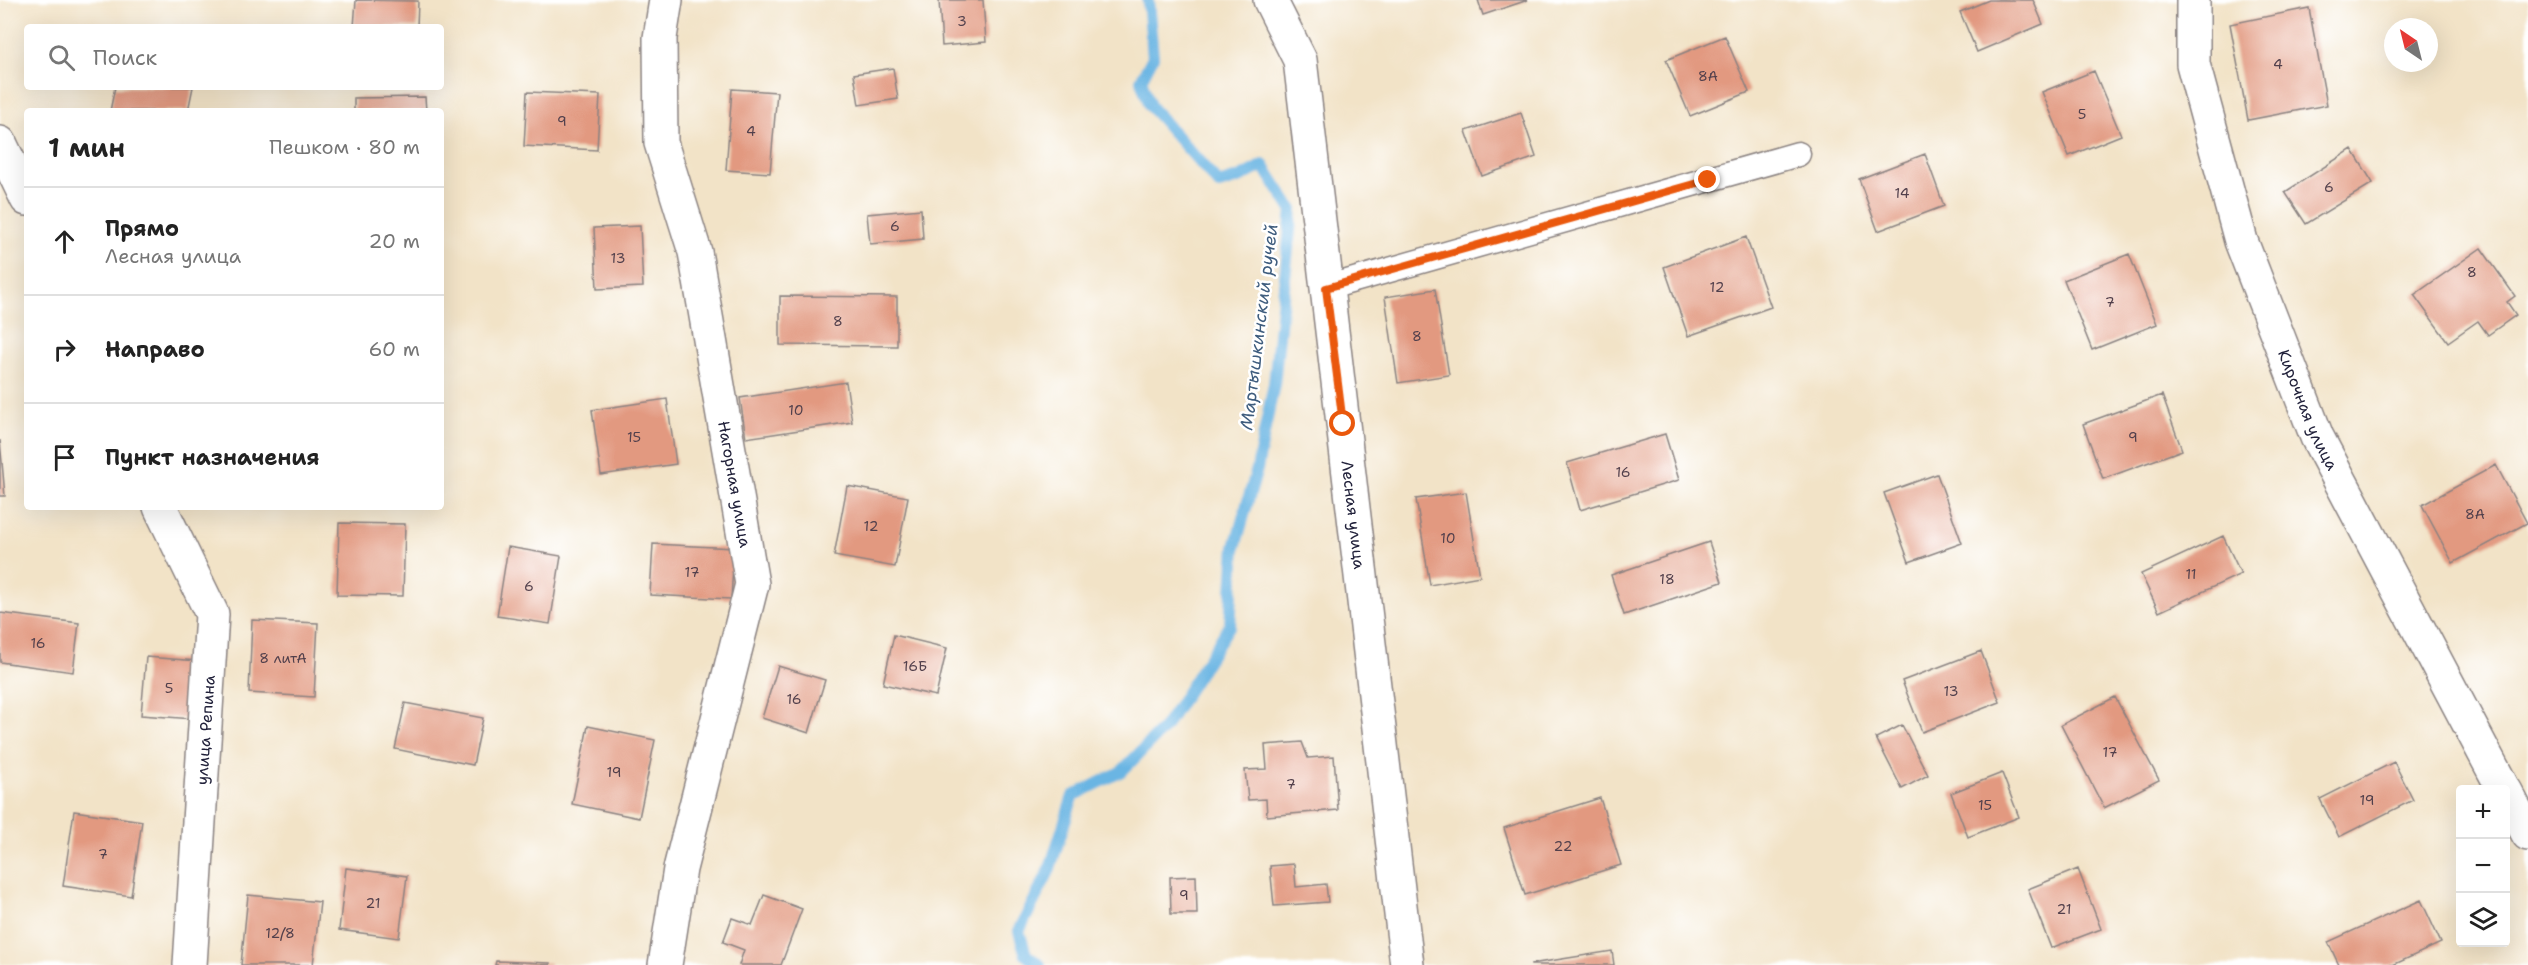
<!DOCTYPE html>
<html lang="ru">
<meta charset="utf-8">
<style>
:root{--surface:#fff;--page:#f2f2f2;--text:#222;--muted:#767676;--line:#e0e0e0}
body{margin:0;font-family:"Shantell Sans",sans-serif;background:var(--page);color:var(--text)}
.controls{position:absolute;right:18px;bottom:18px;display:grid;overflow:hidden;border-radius:6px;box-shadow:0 6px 24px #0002}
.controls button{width:54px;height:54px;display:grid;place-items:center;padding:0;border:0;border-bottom:2px solid var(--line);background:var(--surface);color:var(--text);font:30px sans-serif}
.compass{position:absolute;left:2384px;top:18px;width:54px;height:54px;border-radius:50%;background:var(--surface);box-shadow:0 6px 24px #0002;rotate:325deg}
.stop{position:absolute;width:18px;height:18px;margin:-14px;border:4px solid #ea580c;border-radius:50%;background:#fff}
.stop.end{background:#ea580c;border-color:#fff;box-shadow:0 2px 6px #0008}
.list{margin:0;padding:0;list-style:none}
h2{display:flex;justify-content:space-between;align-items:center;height:78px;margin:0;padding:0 24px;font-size:26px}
h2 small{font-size:20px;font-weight:400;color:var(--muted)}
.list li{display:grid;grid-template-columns:39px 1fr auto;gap:18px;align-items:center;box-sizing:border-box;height:108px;padding:0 24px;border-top:2px solid var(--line)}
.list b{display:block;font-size:22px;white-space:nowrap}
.list p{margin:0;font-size:20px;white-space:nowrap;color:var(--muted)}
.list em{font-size:20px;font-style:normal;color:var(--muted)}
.icon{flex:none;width:33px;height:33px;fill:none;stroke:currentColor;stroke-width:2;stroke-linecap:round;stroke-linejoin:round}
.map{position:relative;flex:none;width:2528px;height:965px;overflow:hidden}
.search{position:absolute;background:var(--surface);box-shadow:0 6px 24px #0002;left:24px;top:24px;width:420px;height:66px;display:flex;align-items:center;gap:15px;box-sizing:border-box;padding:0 21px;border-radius:6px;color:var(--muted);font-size:22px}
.panel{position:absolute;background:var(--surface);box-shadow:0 6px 24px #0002;left:24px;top:108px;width:420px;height:402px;border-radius:6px}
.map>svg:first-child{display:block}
</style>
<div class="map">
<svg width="2528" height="965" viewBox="0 0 2528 965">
<rect width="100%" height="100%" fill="#fff"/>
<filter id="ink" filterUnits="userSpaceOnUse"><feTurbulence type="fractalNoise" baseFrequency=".0167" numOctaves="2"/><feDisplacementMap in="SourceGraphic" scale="12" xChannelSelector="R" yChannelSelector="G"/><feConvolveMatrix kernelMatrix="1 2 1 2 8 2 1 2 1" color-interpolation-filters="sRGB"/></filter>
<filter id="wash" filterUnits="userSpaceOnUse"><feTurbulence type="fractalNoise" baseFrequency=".008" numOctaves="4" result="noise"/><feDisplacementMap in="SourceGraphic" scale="24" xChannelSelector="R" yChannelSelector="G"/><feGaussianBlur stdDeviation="1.35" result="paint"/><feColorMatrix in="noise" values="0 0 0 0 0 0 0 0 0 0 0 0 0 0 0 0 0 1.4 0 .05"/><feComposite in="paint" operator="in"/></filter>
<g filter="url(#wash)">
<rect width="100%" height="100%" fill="#f2e3c7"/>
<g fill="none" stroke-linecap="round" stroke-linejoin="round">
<path stroke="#6ab5e3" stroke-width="12" d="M1040,965L1026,955L1019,931L1049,871L1073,796L1122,771L1165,727L1230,625L1235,547L1257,469L1274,384L1292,210L1263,165L1241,177L1219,184L1150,106L1141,80L1153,57L1148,0"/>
</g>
<g id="blocks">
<path fill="#e29980" d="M356,0L418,1L417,27H354Z
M939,0H983L986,42L942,46Z
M1478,0H1528L1483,15Z
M1989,0H2033L2043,24L1977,52L1960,12Z
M2309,8L2327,105L2248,120L2230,24Z
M1725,36L1749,92L1690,116L1666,60Z
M893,68L898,99L859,105L854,74Z
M2094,71L2121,135L2069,156L2042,92Z
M115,87H193L188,111H110Z
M732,89L777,92L770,173L726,170Z
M527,92L600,95L597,150L524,146Z
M425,97L426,111H354V98Z
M1521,113L1536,157L1482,176L1466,131Z
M2352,149L2373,183L2306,224L2285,192Z
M1925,154L1944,206L1878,231L1859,179Z
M921,209L923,239L870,244L867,214Z
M640,226L643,287L597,289L594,228Z
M1746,237L1771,307L1688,336L1664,267Z
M2481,248L2515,296L2507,302L2516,315L2488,335L2478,321L2448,342L2414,295Z
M2129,254L2157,324L2092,350L2064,280Z
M1435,289L1449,375L1398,383L1385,297Z
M780,296L897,297V346L780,345Z
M846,382L852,422L746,438L740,398Z
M2162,395L2182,450L2103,479L2083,424Z
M667,399L676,464L601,475L592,410Z
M1665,434L1679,480L1580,510L1567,463Z
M0,440L5,496H0Z
M2496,465L2527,523L2453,563L2422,505Z
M1937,474L1962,543L1909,562L1884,493Z
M847,486L908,497L895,567L834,556Z
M1466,492L1480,576L1430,585L1416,499Z
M339,523L405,524L403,596L337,595Z
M2223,536L2241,574L2159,612L2141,574Z
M1709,542L1722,582L1624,615L1611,575Z
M653,544L734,548L731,599L650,595Z
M508,547L561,556L550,624L497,616Z
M0,613L79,623L73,672L0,662Z
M252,620L318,623L314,697L249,693Z
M894,635L947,648L936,696L883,684Z
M1981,651L2000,702L1922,732L1902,681Z
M146,657L198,661L193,719L141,715Z
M778,666L825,680L809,733L762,718Z
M2115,697L2159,780L2104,808L2061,725Z
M405,703L483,718L473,765L395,749Z
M1902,725L1928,775L1902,789L1876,738Z
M588,726L655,740L639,818L572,804Z
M1302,742L1308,758L1334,756L1338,810L1267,816L1266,799L1248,800L1245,770L1267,769L1265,745Z
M2394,762L2413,800L2339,837L2320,799Z
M2002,773L2019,817L1968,837L1951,793Z
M1600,798L1621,865L1525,895L1504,828Z
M74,811L142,821L131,896L63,886Z
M1294,864L1296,887L1326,884L1328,902L1274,906L1270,866Z
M346,868L407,876L399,938L339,930Z
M2078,869L2101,929L2051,948L2028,889Z
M1196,876L1197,914H1171L1170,877Z
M248,895L320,902L313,965H241Z
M764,895L802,909L781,965H739L744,950L723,942L732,918L752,925Z
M2421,900L2441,943L2393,965H2339L2328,942Z
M1612,951L1614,965H1531V964Z
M496,961L550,963V965H495Z"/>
</g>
</g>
<g filter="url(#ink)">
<use href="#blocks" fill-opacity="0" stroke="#8a8281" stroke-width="1.5"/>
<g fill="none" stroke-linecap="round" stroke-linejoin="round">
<g stroke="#8a8281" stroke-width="27">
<path id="service" d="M1326,288L1798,154"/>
</g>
<g stroke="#8a8281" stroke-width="36">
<g id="minor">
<path id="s1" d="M1270,0L1300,60L1407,965"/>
<path id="s2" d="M2193,0V64L2241,241L2317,437L2504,790"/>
<path d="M0,143L27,199"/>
<path d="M160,507L212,614L190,965"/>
<path d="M2506,792L2528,834"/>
<path d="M665,965L680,869L752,584L695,252L661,143L660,38L666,0"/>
</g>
</g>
<use href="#service" stroke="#fff" stroke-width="24"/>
<use href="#minor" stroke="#fff" stroke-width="33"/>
</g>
</g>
<g fill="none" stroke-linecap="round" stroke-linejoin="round" filter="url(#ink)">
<path stroke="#ea580c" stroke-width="8" d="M1343,424L1326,288L1708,180"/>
</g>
<g text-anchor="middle" stroke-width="5" stroke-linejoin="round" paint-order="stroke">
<g font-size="14" fill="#52404c">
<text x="962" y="26">3</text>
<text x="2278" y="69">4</text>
<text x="1708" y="81">8А</text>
<text x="2082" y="119">5</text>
<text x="562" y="126">9</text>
<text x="751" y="136">4</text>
<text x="2329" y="192">6</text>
<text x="1902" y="198">14</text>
<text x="895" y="231">6</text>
<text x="618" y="263">13</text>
<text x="2472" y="277">8</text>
<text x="1717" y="292">12</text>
<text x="2110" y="307">7</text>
<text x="838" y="326">8</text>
<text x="1417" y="341">8</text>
<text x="796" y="415">10</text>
<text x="634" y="442">15</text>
<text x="2133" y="442">9</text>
<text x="1623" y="477">16</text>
<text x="2475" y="519">8А</text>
<text x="871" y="531">12</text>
<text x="1448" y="543">10</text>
<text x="692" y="577">17</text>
<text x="2191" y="579">11</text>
<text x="1667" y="584">18</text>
<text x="529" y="591">6</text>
<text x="38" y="648">16</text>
<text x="283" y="663">8 литА</text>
<text x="915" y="671">16Б</text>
<text x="169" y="693">5</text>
<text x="1951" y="696">13</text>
<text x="794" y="704">16</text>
<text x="2110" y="757">17</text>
<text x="614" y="777">19</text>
<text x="1291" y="789">7</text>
<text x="2367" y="805">19</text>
<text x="1985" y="810">15</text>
<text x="1563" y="851">22</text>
<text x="103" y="859">7</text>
<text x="1184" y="900">9</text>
<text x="373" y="908">21</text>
<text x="2064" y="914">21</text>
<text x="280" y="938">12/8</text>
</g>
<g font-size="16" fill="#22223b" stroke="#fff">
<text dy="6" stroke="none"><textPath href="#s2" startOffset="429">Кирочная улица</textPath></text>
<text transform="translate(735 484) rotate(80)" y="6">Нагорная улица</text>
<text dy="6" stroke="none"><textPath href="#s1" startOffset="525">Лесная улица</textPath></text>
<text transform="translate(205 730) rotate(-86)" y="6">улица Репина</text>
</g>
<g font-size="18" font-style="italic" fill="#3f5d7e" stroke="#fff">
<text transform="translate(1259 327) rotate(-83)" y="6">Мартышкинский ручей</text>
</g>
</g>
</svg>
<div class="controls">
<button>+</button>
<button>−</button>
<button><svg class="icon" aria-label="layers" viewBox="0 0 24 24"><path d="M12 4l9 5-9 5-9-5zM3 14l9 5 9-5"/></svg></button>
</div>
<svg class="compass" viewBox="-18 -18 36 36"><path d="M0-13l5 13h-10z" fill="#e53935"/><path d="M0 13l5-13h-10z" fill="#767676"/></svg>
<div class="stop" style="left:1343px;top:424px"></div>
<div class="stop end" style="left:1708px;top:180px"></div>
<div class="search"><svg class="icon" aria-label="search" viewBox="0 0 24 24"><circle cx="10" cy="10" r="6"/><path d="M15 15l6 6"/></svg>Поиск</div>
<section class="panel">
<h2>1 мин<small>Пешком · 80 m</small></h2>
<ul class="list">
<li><svg class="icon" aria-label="ahead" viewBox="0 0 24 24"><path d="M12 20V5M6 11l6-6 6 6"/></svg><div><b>Прямо</b><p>Лесная улица</p></div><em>20 m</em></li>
<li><svg class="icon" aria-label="right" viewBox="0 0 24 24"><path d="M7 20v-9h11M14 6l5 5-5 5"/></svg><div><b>Направо</b></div><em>60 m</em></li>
<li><svg class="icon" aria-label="arrive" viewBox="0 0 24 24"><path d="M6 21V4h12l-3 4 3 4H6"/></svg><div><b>Пункт назначения</b></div></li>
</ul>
</section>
</div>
